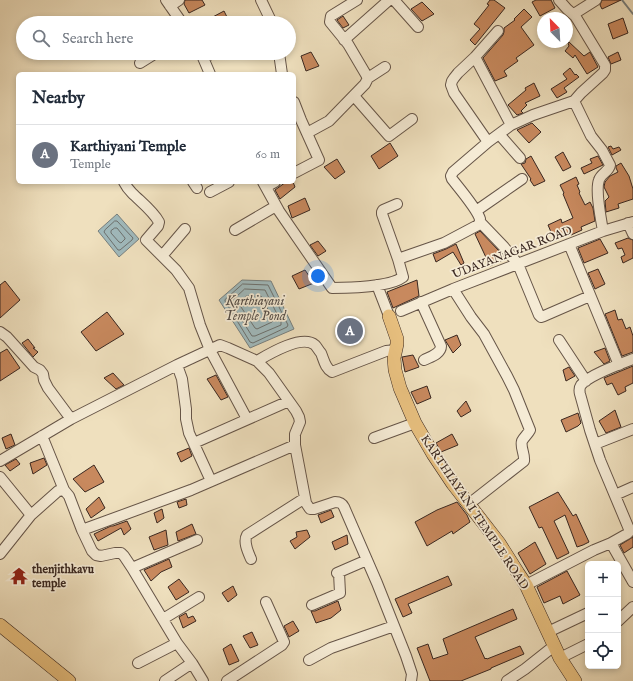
<!DOCTYPE html>
<meta charset="utf-8">
<style>
:root{--surface:#fff;--page:#f6f6f7;--text:#1f2937;--muted:#747a83;--line:#e0e1e3;--accent:#8f2418}
body{margin:0;font-family:"IM FELL English",serif;background:var(--page);color:var(--text)}
.controls{position:absolute;right:12px;bottom:12px;display:grid;overflow:hidden;border-radius:6px;box-shadow:0 2px 6px #0003}
.controls button{width:36px;height:36px;display:grid;place-items:center;padding:0;border:0;border-bottom:1px solid var(--line);background:var(--surface);color:var(--text);font:20px sans-serif}
.compass{position:absolute;left:537px;top:12px;width:36px;height:36px;border-radius:50%;background:var(--surface);box-shadow:0 2px 6px #0003;rotate:336deg}
.you{position:absolute;left:318px;top:276px;width:14px;height:14px;margin:-10px;border:3px solid #fff;border-radius:50%;background:#1a73e8;box-shadow:0 0 0 6px #1a73e833}
.badge{display:grid;place-items:center;width:26px;height:26px;border-radius:50%;background:var(--accent);color:#fff;font-size:13px;font-weight:700}
.pin{position:absolute;translate:-50% -50%;border:2px solid #fff;box-shadow:0 1px 4px #0006}
.list{margin:0;padding:0;list-style:none}
h2{display:flex;justify-content:space-between;align-items:center;height:52px;margin:0;padding:0 16px;font-size:17px}
h2 small{font-size:13px;font-weight:400;color:var(--muted)}
.list li{display:grid;grid-template-columns:26px 1fr auto;gap:12px;align-items:center;box-sizing:border-box;height:60px;padding:0 16px;border-top:1px solid var(--line)}
.list b{display:block;font-size:15px;white-space:nowrap}
.list p{margin:0;font-size:13px;white-space:nowrap;color:var(--muted)}
.list em{font-size:13px;font-style:normal;color:var(--muted)}
.icon{flex:none;width:22px;height:22px;fill:none;stroke:currentColor;stroke-width:2;stroke-linecap:round;stroke-linejoin:round}
.map{position:relative;flex:none;width:633px;height:681px;overflow:hidden}
.search{position:absolute;background:var(--surface);box-shadow:0 2px 6px #0003;left:16px;top:16px;width:280px;height:44px;display:flex;align-items:center;gap:10px;box-sizing:border-box;padding:0 14px;border-radius:22px;color:var(--muted);font-size:15px}
.panel{position:absolute;background:var(--surface);box-shadow:0 2px 6px #0003;left:16px;top:72px;width:280px;height:112px;border-radius:6px}
.map>svg:first-child{display:block}
</style>
<div class="map">
<svg width="633" height="681" viewBox="0 0 633 681">
<rect width="100%" height="100%" fill="#efe0be"/>
<filter id="stains"><feTurbulence type="fractalNoise" baseFrequency=".005" numOctaves="4"/><feColorMatrix values="0 0 0 0 .2 0 0 0 0 .09 0 0 0 0 .02 0 0 0 .5 -.17"/></filter>
<radialGradient id="worn" r=".72"><stop offset=".6" stop-color="#630" stop-opacity="0"/><stop offset="1" stop-color="#630" stop-opacity=".3"/></radialGradient>
<path fill="#a0babd" stroke="#777f7e" d="M117,214L139,239L119,257L98,231Z
M242,280L271,281L294,329L250,348L219,300Z"/>
<g fill="none" stroke-linecap="round" stroke-linejoin="round">
<path stroke="#6c706e" stroke-width="1" d="M115,221H117L133,238L132,240L120,250H118L104,232L105,230Z
M115,228H117L125,238V239L121,243L119,242L111,233V231Z
M243,284L268,285L288,325L287,327L253,343L250,342L225,301V300Z
M245,289L265,290L281,322V325L255,336H252L231,303L232,301Z
M247,296H261L273,319L272,322L257,329L255,328L239,304L240,302Z"/>
<path stroke="#777f7e" stroke-width="2" d="M622,0L633,14"/>
</g>
<path fill="#c8895e" stroke="#392720" d="M185,0H202L205,5L189,13L184,4Z
M490,0H494L505,8L475,45L470,40L480,29L474,24L489,5L487,4Z
M536,0H551L555,8L540,16L532,2Z
M602,0H621L602,9L600,5Z
M422,2L434,14L422,21L411,9Z
M524,9L532,17L521,27L534,45L516,58L518,61L504,71L507,76L495,81L483,58L503,35L504,32V28L515,20L514,19Z
M224,11L230,23H211L209,19Z
M343,16L349,25L343,28L337,20Z
M623,18L628,33L613,39L608,24Z
M569,42L584,56L590,52L598,67L587,74L575,55L573,58L565,51L569,46L568,43Z
M311,52L319,66L306,71L301,56Z
M618,52L621,60L611,64L608,57Z
M208,53H224L211,60Z
M570,68L575,75L576,74L579,77L564,88L567,92L557,98L551,89L567,79L563,74Z
M534,83L540,96L525,103L527,105L521,111L523,113L517,115L508,105L526,90L525,88Z
M532,123L541,132L529,143L517,130Z
M390,143L398,156L379,169L371,156Z
M611,146L613,149L619,147L621,150L612,155L608,147Z
M563,152L571,167L563,171L555,157Z
M531,156L545,181L534,186L530,180L531,179L521,164L525,163L526,159Z
M598,156L603,165L584,174L581,168L592,163L590,159Z
M337,159L345,172L335,179L324,167Z
M621,163L629,176L633,189V199L618,204L619,208L606,212L605,201L609,197L604,187L605,182L610,176L618,172L616,168V166Z
M576,177L579,184L577,185L580,192L579,193L585,205L590,202L593,208L595,221L581,227L582,230L571,235L569,232L554,239L548,225L561,219L562,223L573,218L563,194L564,193L560,185Z
M286,182H293L295,187L280,199L275,190Z
M305,198L310,210L292,218L288,206Z
M480,231L499,251L505,259L490,266L475,234Z
M628,238L630,239L633,240V258L623,263L621,257L625,255L622,248L618,249L615,243Z
M600,239L608,253L584,263L578,248Z
M318,241L326,251L318,256L310,245Z
M456,244L464,263L461,265L453,252L436,262L433,254L446,249Z
M598,269L605,284L595,289L588,273Z
M305,270L314,283L299,289L292,276Z
M417,280L419,296L393,308L387,292Z
M5,281L20,300L0,318V285Z
M615,310L618,320L622,319L626,329L630,327L633,336V352L622,356L605,314Z
M107,312L124,334L96,351L81,332Z
M457,335L461,345L453,353L445,340Z
M28,339L35,348H33L38,352L33,357L22,343Z
M605,348L610,361L604,364L594,352Z
M7,349L20,368L0,381V353Z
M413,355L419,367L405,372L402,357Z
M633,366V383L625,387L626,391L618,395L612,383L607,385L604,378Z
M569,367L575,376L566,381L563,370Z
M113,373L124,385L116,389L104,378Z
M216,375L228,397L221,400L207,379Z
M427,386L431,398L417,404L411,392Z
M466,401L471,411L461,417L457,411Z
M615,410L621,427L606,433L599,421Z
M578,413L581,423L578,426L566,432L561,420Z
M11,434L15,445L6,449L2,438Z
M452,434L458,445L441,452L436,443Z
M189,448L192,456L181,462L177,453Z
M44,458L47,465L33,474L30,463Z
M16,459L20,464L10,471L5,465Z
M94,465L104,482L85,492L73,479Z
M558,492L573,516L576,514L589,542L583,545L577,547L565,515L554,521L569,553L557,559L542,527L539,528L529,507Z
M99,497L105,508L91,518L86,509Z
M186,499L187,505L179,508L177,502Z
M457,502L467,515L470,522L453,534L452,531L427,546L415,522L437,510Z
M162,509L164,518L157,523L154,513Z
M331,510L334,517L321,523L318,515Z
M127,521L131,529L124,535L121,528L98,541L94,534L111,526H113Z
M192,524L196,534L178,541L176,532Z
M166,530L168,545L154,550L149,537Z
M307,530L310,537L295,549L290,541L297,537L296,532Z
M347,535L348,544L335,550L332,542Z
M633,537V547L624,553L620,545Z
M535,542L546,564L530,574L518,553Z
M169,559L172,567L161,572L151,581L144,570Z
M567,571L580,595L563,604L560,596L544,603L537,587Z
M448,576L452,585L408,604L412,613L403,617L395,599Z
M179,579L189,592L176,600L168,587Z
M233,586L237,595L228,602L222,593Z
M338,601L341,610L331,618L316,623L311,611H315Z
M513,609L517,619L475,637L485,659L486,658L487,659L520,646L524,654L491,668V669L461,681H430L417,648L428,644L433,659L448,654L443,639Z
M186,613L188,618L193,616L196,621L183,628L179,617Z
M293,621L299,631L289,637L284,626Z
M252,632L258,645L250,648L243,636Z
M231,644L239,661L229,665L223,649Z"/>
<g fill="none" stroke-linecap="round" stroke-linejoin="round">
<g stroke="#665548" stroke-width="12">
<path id="minor" d="M166,0L182,23
M261,0L272,23
M394,0L418,27
M559,0L567,9L575,16
M596,0L577,12L575,16L577,19L605,65V70L603,73L581,93L574,101L591,136L602,150L610,165C609,172 601,173 599,180C595,190 601,219 603,231
M170,6L179,0
M344,40L389,0
M201,53L210,74
M279,53L282,74
M140,63L156,53
M368,78L385,67
M354,96L389,136L412,119
M294,102L301,120L319,160L294,173
M511,125L533,115L574,101
M307,133L329,121L365,84L368,78L348,44L330,22L331,16L357,0
M499,134L520,158
M488,142L454,93L451,85L452,81L454,78L458,73L475,57L498,31
M124,182C126,186 129,190 132,193C141,202 153,211 159,222L158,226L146,240L176,270L189,288L200,325L210,350L247,419
M193,182L197,188
M263,182L279,211L332,288C349,288 390,287 403,277L398,259
M266,187L275,182
M210,192L229,182
M397,204L383,210L382,212V214L398,259L444,243L478,225C480,222 480,222 480,219C477,209 459,188 452,179L451,176L453,172L488,142L511,125L475,57
M476,211L522,179
M480,222L504,247L518,264L539,315L541,317L544,316L590,296
M628,223L633,234
M235,230L276,206
M569,244L619,365
M162,256L185,229
M377,285L389,316
M453,289L471,317L484,334L507,376L514,390L530,430C528,434 524,437 522,441C520,447 525,454 524,461L469,504
M421,302L441,346C441,354 430,357 424,360
M401,311L453,289L603,231L633,222
M0,332L7,337L34,367L40,370L43,374L44,380L48,388L71,419
M559,340L586,381
M257,361C269,354 302,334 315,345C317,347 319,351 321,353C324,360 325,368 332,372L386,351L396,350
M177,365L182,379L186,409V419L189,433L211,481
M42,436L64,490L69,496L82,530L92,551L96,555L101,556L115,553H121L124,556L132,568L177,643L192,663L203,681
M374,438L415,423
M194,443L289,401
M595,444L633,429
M0,461L71,419L177,365L220,345L228,348L257,361L269,373L296,411L299,417L300,422L295,434V445L306,503L310,509H314L335,502C340,502 342,503 344,507L377,583L406,656L412,674L411,681
M0,477L31,515
M615,495L633,487
M82,530L191,490L295,445
M611,543L633,582
M0,554L31,515L58,491L64,490
M251,559C248,552 243,542 247,535L305,498
M132,568L197,540
M337,573L367,560
M526,585L594,550L611,543L627,534L629,532V529L600,460L590,430L580,394C579,390 579,388 581,385C589,375 620,364 633,359
M312,605L340,593L339,573
M163,619L199,597
M618,621L633,607
M548,632L588,613
M560,658L588,644
M309,660L331,648L394,626
M138,663L177,643
M165,681L192,663
M227,681L282,645L284,642L266,602
M507,681L525,669L554,646"/>
</g>
<g stroke="#392720" stroke-width="14">
<path id="major" d="M389,316L397,339V344L394,358L395,370L400,388L415,423L433,454L453,484L499,543L518,573L526,585L560,658L575,681
M0,625L69,681"/>
</g>
<use href="#minor" stroke="#f5ebd5" stroke-width="10"/>
<use href="#major" stroke="#e8c07f" stroke-width="13"/>
</g>
<defs>
<g id="temple-bare" transform="scale(1.38)"><path d="M0-6L5-2H3V0L6.5 2.5H4V6H1.5V3h-3V6H-4V2.5H-6.5L-3 0V-2H-5Z" fill="#8f2418" stroke="#f5ebd5" stroke-width="2.5" paint-order="stroke"/></g>
</defs>
<g fill-rule="evenodd">
<use href="#temple-bare" x="19" y="576"/>
</g>
<g text-anchor="middle" stroke-width="3.5" stroke-linejoin="round" paint-order="stroke">
<g font-size="12" fill="#392720" stroke="#f5ebd5">
<text transform="translate(512 252) rotate(-21)" y="4">UDAYANAGAR ROAD</text>
<text transform="translate(475 512) rotate(56)" y="4">KARTHIAYANI TEMPLE ROAD</text>
</g>
<g font-size="12" font-weight="bold" fill="#392720" stroke="#f5ebd5" text-anchor="start">
<text x="32" y="573">thenjithkavu<tspan x="32" dy="14">temple</tspan></text>
</g>
<g font-size="13" font-style="italic" fill="#534c47" stroke="#f5ebd5">
<text x="255" y="305">Karthiayani<tspan x="255" dy="15">Temple Pond</tspan></text>
</g>
</g>
<rect width="100%" height="100%" filter="url(#stains)"/>
<rect width="100%" height="100%" fill="url(#worn)"/>
</svg>
<div class="controls">
<button>+</button>
<button>−</button>
<button><svg class="icon" aria-label="locate" viewBox="0 0 24 24"><circle cx="12" cy="12" r="6"/><path d="M12 2v4M12 18v4M2 12h4M18 12h4"/></svg></button>
</div>
<svg class="compass" viewBox="-18 -18 36 36"><path d="M0-13l5 13h-10z" fill="#e53935"/><path d="M0 13l5-13h-10z" fill="#747a83"/></svg>
<div class="you"></div>
<div class="pin badge" style="left:350px;top:331px;background:#6b7280">A</div>
<div class="search"><svg class="icon" aria-label="search" viewBox="0 0 24 24"><circle cx="10" cy="10" r="6"/><path d="M15 15l6 6"/></svg>Search here</div>
<section class="panel">
<h2>Nearby<small></small></h2>
<ul class="list">
<li><span class="badge" style="background:#6b7280">A</span><div><b>Karthiyani Temple</b><p>Temple</p></div><em>60 m</em></li>
</ul>
</section>
</div>
